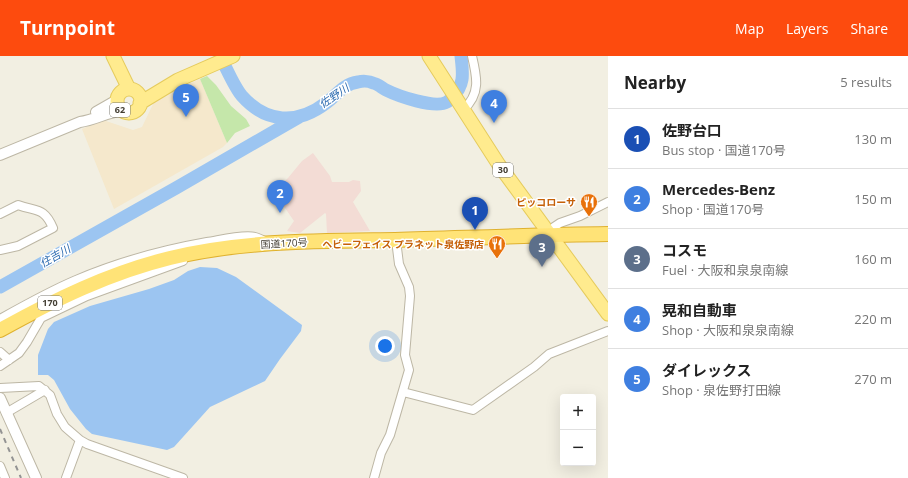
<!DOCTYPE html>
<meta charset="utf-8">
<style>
:root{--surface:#fff;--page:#f2f2f2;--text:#222;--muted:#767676;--line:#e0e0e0;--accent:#fd4b0e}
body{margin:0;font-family:"Open Sans","Noto Sans JP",sans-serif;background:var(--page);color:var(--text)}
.controls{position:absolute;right:12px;bottom:12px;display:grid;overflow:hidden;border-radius:4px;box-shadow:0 4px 16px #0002}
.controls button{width:36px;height:36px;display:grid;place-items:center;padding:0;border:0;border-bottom:1px solid var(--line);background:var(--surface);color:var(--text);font:20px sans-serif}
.you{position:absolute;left:385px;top:290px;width:14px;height:14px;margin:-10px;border:3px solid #fff;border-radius:50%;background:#1a73e8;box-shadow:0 0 0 6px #1a73e833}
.badge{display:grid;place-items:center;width:26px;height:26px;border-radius:50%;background:var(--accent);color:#fff;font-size:13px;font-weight:700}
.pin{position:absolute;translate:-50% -33px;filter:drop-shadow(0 1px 2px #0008)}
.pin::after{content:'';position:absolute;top:21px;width:14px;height:12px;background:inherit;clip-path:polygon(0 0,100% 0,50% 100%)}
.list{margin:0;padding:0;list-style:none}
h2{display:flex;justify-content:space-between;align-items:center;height:52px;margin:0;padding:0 16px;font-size:17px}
h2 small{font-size:13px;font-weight:400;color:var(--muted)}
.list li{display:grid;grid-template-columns:26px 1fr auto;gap:12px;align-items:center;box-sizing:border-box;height:60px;padding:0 16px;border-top:1px solid var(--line)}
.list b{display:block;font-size:15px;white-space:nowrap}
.list p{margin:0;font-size:13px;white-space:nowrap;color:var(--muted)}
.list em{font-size:13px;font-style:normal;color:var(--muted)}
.map{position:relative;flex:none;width:608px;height:422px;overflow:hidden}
header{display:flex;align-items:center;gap:24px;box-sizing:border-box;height:56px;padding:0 20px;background:var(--accent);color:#fff}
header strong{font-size:19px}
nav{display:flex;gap:22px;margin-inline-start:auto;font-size:14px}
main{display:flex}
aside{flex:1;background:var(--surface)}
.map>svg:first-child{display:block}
</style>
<header>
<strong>Turnpoint</strong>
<nav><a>Map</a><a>Layers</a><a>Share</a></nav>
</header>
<main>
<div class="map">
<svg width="608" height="422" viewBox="0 0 608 422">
<rect width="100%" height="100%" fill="#f2efe2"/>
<path fill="#f5e8cc" d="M200,23L227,87L223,91L114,153L82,73L103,64L133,74L142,71L156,42Z"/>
<path fill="#f3dcd5" d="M313,97L330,120L332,126H349L353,124L360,125L361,135L353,146L370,175L327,177L326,158L325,157L300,177L287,175L294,165L274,136L288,122L302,105Z"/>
<path fill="#c5e7aa" d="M207,20L216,29L231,50L246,63L250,70L235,77L227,87L200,23Z"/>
<path fill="#9cc5f1" d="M200,211L217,212L236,221L302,269L301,275L280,303L265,325L210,351L174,391L167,394L92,378L86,373L70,353L54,324L48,319H38V299L48,273L54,266L90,250L149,233L174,224L188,215Z"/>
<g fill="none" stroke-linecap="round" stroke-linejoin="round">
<path stroke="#9cc5f1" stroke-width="13" d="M220,0C226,11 234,31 242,40C266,67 297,69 326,47C337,39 343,28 358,26C362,25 369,25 373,27C378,28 382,32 386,34C398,40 435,53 447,46C449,45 450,43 452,42C465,28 463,18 461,0
M0,231L176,132L299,61"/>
<g stroke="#bdb7a5" stroke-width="10">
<path id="minor" d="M463,54C481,38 477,21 472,0
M0,158L18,149C37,156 44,151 53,172L18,190L0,194
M549,179L554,171L560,167L580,160L608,146
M0,263C25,249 50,235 76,224C118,206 162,194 207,186C220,184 243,178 255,181C259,182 263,184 267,186
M0,296L9,304
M0,310L19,297L27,286L41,262L87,240L183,205
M0,332L39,330L50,339L57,358L65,371L80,384L87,388L183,422
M403,336L473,354L534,311L549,298L608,275
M6,357L45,334
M0,410L5,422
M66,422L80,384
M374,422L381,397L390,379L409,314L405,299L410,240L409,231L399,208L396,184"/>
</g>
<g stroke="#bdb7a5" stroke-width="12">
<path id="tertiary" d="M96,56L117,44
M0,99L80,66C95,64 107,56 121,55
M0,342L36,422"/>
</g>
<g stroke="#e5cb5d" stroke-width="15">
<path id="primary" d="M113,0L129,33
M429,0L499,109L608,258
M117 45a12 12 0 1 1 24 0a12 12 0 1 1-24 0Z
M140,47L178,24L233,0"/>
</g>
<g stroke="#dfb12f" stroke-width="16">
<path id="trunk" d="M0,274C54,244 109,217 170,202C243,184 320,185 395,184C466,182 537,179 608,178"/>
</g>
<use href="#minor" stroke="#fff" stroke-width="8"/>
<use href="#tertiary" stroke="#fff" stroke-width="10"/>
<use href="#primary" stroke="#ffeb8e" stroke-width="13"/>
<use href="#trunk" stroke="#ffe377" stroke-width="14"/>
<path stroke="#939393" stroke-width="2" stroke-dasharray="5 5" stroke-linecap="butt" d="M0,373L21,422"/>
</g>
<defs>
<g id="restaurant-pin" transform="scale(0.9)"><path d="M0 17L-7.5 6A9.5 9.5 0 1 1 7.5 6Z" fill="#e8710a" stroke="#fff"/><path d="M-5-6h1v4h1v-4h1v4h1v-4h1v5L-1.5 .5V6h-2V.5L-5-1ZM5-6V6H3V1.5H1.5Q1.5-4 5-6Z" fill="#fff"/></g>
</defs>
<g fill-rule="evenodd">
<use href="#restaurant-pin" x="589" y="146"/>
<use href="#restaurant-pin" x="497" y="188"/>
</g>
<g text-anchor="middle" stroke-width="3" stroke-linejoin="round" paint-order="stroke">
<g fill="#fff" stroke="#7b7870" stroke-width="1">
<rect x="110" y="47" width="20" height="14" rx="3"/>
<rect x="493" y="107" width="20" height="14" rx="3"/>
<rect x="38" y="240" width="24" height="14" rx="3"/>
</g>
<g font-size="9" font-weight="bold" fill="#433e33">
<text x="120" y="57">62</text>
<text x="503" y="117">30</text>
<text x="50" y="250">170</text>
</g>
<g font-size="10" font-weight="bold" fill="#c56008" stroke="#fff" text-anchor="end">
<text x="576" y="150">ピッコローサ</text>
<text x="484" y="192">ヘビーフェイス プラネット泉佐野店</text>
</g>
<g font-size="10" fill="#433e33" stroke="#fff">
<text transform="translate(284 187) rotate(-3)" y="4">国道170号</text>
</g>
<g font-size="11" font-style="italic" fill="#2b6ab0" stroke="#fff">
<text transform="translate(334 40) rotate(-34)" y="4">佐野川</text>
<text transform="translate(55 200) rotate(-30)" y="4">住吉川</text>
</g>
</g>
</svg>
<div class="controls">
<button>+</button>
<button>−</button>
</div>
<div class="you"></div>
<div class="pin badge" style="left:475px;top:174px;background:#1a4fb4">1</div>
<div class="pin badge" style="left:280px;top:157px;background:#3f7fe0">2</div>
<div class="pin badge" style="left:542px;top:211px;background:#5c6f8a">3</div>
<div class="pin badge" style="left:494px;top:67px;background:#3f7fe0">4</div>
<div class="pin badge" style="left:186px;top:61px;background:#3f7fe0">5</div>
</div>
<aside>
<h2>Nearby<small>5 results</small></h2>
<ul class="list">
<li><span class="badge" style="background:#1a4fb4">1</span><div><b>佐野台口</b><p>Bus stop · 国道170号</p></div><em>130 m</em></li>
<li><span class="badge" style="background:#3f7fe0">2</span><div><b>Mercedes-Benz</b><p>Shop · 国道170号</p></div><em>150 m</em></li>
<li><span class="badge" style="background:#5c6f8a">3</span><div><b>コスモ</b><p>Fuel · 大阪和泉泉南線</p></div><em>160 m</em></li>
<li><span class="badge" style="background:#3f7fe0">4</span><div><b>晃和自動車</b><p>Shop · 大阪和泉泉南線</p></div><em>220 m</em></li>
<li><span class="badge" style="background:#3f7fe0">5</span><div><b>ダイレックス</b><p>Shop · 泉佐野打田線</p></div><em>270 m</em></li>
</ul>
</aside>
</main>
